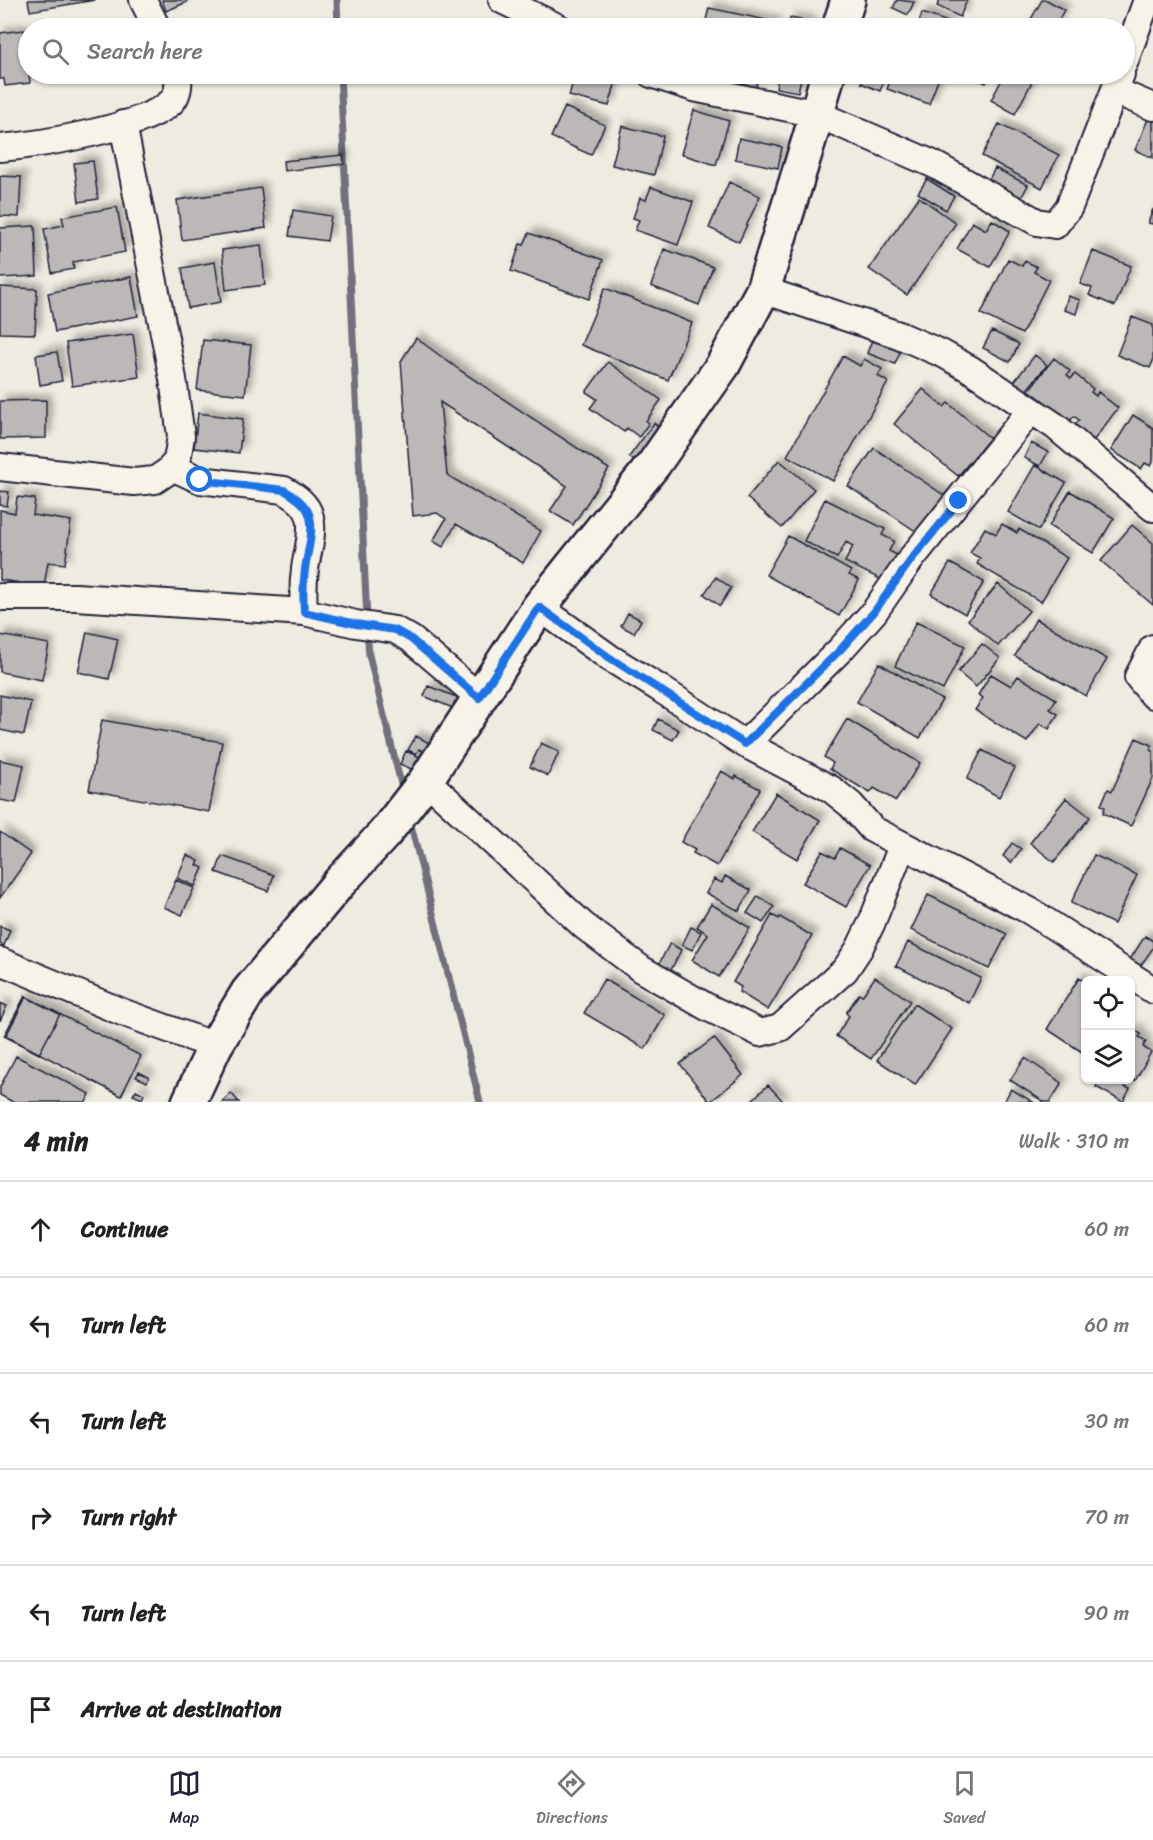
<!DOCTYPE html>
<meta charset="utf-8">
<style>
:root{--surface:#fff;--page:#f2f2f2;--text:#222;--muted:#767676;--line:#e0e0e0;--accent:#22223b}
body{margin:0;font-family:Sriracha,sans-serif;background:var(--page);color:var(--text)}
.controls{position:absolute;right:18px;bottom:18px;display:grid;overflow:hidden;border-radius:9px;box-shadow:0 2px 4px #0004}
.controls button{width:54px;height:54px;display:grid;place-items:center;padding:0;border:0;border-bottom:2px solid var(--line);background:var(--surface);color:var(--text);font:30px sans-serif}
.stop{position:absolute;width:18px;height:18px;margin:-14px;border:4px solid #1a73e8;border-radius:50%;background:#fff}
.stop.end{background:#1a73e8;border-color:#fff;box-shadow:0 2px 6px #0008}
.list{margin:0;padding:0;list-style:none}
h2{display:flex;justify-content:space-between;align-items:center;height:78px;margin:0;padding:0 24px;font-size:26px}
h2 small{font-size:20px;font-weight:400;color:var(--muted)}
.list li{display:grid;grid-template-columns:39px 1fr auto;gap:18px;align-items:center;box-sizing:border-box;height:96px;padding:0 24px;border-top:2px solid var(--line)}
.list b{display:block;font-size:22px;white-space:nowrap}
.list em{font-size:20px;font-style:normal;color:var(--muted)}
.icon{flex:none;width:33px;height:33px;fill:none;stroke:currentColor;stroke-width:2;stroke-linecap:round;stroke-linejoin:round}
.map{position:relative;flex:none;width:1153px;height:1102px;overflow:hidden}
.search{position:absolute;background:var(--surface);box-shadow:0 2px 4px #0004;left:18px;right:18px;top:18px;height:66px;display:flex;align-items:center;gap:15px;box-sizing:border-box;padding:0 21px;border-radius:33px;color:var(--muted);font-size:22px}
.sheet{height:654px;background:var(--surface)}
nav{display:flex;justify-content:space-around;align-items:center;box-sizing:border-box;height:84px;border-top:2px solid var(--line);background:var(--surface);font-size:16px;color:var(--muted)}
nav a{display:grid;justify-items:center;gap:3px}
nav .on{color:var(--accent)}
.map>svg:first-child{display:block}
</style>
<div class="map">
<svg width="1153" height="1102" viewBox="0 0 1153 1102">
<defs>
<filter id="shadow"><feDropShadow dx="5.5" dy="-5.5" stdDeviation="3" flood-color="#0004"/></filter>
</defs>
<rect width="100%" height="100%" fill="#eeebe1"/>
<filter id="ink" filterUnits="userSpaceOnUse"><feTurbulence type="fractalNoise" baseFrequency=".0167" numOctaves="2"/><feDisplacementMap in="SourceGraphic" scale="12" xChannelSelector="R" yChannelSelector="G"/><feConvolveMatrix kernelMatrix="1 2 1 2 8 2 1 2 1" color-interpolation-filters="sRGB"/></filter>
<g filter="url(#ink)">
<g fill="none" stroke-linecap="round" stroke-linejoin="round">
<path stroke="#716f7b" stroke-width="7" d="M337,0L338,28
M340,74L367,619
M367,630L369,655L403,792
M409,817L480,1102"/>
</g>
<path fill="#bbb8b7" stroke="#22223b" stroke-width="1.5" filter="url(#shadow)" d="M28,0H95L30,11Z
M162,0H186L187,2L166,11Z
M897,0L914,2L908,15L893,8Z
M940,0H967L960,17L937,6Z
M1042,0H1047L1064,10L1054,28H1026Z
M709,8L776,22L775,28H704Z
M922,13L951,23L950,28H917Z
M790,18L812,22L810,28H788Z
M24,30L30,83L5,86L4,79H0V33Z
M575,74H618L609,106L569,96Z
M688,74H759L756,87Z
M779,74H802L798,92L776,88Z
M864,74L885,79L880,91L861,83Z
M893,74L940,75L929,104L887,89Z
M964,74H990L986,83Z
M1005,74H1026L1034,78L1015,114L991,100Z
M565,107L605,125L591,155L551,137Z
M694,110L729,121L716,165L681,154Z
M1148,119L1153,121V158L1135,150Z
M999,124L1059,155L1042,188L982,156Z
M622,126L663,136L654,175L612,165Z
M739,138L782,147L778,168L735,159Z
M343,155L344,164L284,171L283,161Z
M93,161L98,199L79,202L74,163Z
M995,168L1028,185L1020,200L987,183Z
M0,176L21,177L19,217L0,216Z
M927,179L954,196L946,210L918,193Z
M729,182L760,196L739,242L709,228Z
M651,187L693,202L678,245L635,230L639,220L633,218L640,198L646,200Z
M261,188L266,228L182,240L177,200Z
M919,197L956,223L907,295L869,269Z
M117,207L125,252L73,262L74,269L52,273L44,229L64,225L62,217Z
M1153,209V224L1148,223Z
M293,210L331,216L327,241L289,236Z
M992,220L1010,231L990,267L957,249L972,222L986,230Z
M35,226L37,276L0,278V228Z
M529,233L603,260L589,299L511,271L520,244L524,245Z
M261,245L265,285L226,290L222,250Z
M664,249L713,267L699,305L651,286Z
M1093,251L1131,266L1115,306L1089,295L1092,288L1080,284Z
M1008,259L1022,266L1025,261L1037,267L1034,272L1049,280L1022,334L981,314Z
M215,262L221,302L188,308L182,268Z
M131,277L138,316L55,332L48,293Z
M0,287L37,289L35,334L0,333Z
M605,288L692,323L668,380L581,345Z
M1068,296L1080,300L1076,314L1064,310Z
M1132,317L1153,325V361L1150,368L1117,355Z
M992,331L1019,344L1010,362L983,348Z
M133,334L139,377L72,386L66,343Z
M416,338L461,371L609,469L573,525L550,511L567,486L440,402L447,475L541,531L523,563L456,524L443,547L433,541L446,519L437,513L413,516L401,361Z
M203,340L251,345L245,395L197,390Z
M872,340L900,352L895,364L867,353Z
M57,352L62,381L40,385L36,355Z
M1035,355L1047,365L1025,392L1013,383Z
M843,356L860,366L864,359L882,369L878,376L888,382L833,481L787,456Z
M1054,358L1070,371L1067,375L1071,379L1075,374L1093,389L1091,392L1096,396L1098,392L1118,408L1094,440L1075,425L1079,420L1074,416L1070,421L1029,390Z
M608,362L661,400L646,421L649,423L639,437L627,428L624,432L590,408L597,399L586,392Z
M923,389L944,407L948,403L990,438L958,476L894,424Z
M46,400V438L0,439V401Z
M198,413L243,419L239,453L194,448Z
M1133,415L1153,428V462L1151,466L1145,463L1141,469L1111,450Z
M654,423L665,432L641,465L629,457Z
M1031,443L1048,452L1040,466L1024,458Z
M874,448L945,496L920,534L848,486Z
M779,460L814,489L782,528L747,498Z
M1035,465L1066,483L1039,530L1008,512Z
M0,491L9,492L7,506L0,505Z
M1070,491L1114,518L1093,553L1049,526Z
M17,497L35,499L33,515L71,521L65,564L48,562L44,586L0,580V510L15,513Z
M825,499L885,529L882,535L894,541L889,551L897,555L884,581L845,562L853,546L846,542L837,558L804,541Z
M1002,524L1017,533L1019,529L1067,558L1041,602L977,564L980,558L970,553L985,528L996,534Z
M1132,525L1153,543V605L1101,561Z
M788,536L851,571L849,575L859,580L839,616L766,575Z
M950,563L984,582L965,614L931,594Z
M716,577L731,588L720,606L704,594Z
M998,584L1029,611L998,646L968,620Z
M628,613L641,620L634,633L621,626Z
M1036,619L1107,659L1086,696L1015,656Z
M916,622L965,646L943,690L895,666Z
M87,632L118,639L109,679L78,672Z
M0,635L49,644L42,680L0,672Z
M982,644L1000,658L976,687L958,672Z
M879,663L942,700L920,738L857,702Z
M991,674L1011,686L1018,676L1056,699L1050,709L1058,714L1049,729L1040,723L1027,742L975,710L983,698L978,695Z
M428,686L459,698L455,709L424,696Z
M0,695L31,702L24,735L0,730Z
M658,719L679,730L673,740L653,730Z
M847,719L920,763L896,801L874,788L870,793L830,769L833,763L824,757Z
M102,720L222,742L209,812L89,790Z
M416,736L433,745L428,754L419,749L416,754L408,750Z
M1136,738L1152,745L1150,750L1153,751V778L1131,826L1103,813L1105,807L1101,805L1108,789L1112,791Z
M541,743L559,752L548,776L530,767Z
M982,750L1015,768L999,797L967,779Z
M406,751L424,759L418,772L400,764Z
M0,760L24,765L16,803L0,800Z
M721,771L735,779L736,776L760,789L717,866L693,853L695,850L681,842Z
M776,793L820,820L797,859L752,832Z
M1066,798L1090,817L1054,862L1030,843Z
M0,832L31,854L0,898Z
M1012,843L1021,849L1011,863L1003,856Z
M840,848L870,865L846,907L803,883L822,851L835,858Z
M187,855L199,861L197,865L203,868L195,886L177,878Z
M1094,855L1137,875L1114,924L1071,903Z
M222,856L274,875L268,891L216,872Z
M725,876L751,890L739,911L706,893L714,879L722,883Z
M176,880L194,888L182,915L164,907Z
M928,895L1007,934L989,969L911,930Z
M758,896L774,907L763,923L747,913Z
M711,904L750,928L719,977L692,960L708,934L697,927Z
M772,915L779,919L780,917L812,936L768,1010L739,992L741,987L733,982Z
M0,926L10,930L4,946L0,944Z
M691,927L701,932L692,950L682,945Z
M1145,936L1153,941V948L1139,968L1129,961Z
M908,942L981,978L969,1003L896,966Z
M670,943L681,950L671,970L659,964Z
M875,977L910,1001L871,1059L836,1036L849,1016L846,1013L859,994L862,996Z
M1079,978L1086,982L1085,1054L1047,1029Z
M604,979L665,1015L645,1049L584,1013Z
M25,996L60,1014L39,1054L4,1036Z
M26,997L141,1056L121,1096L6,1036Z
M0,1003L7,1006L0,1021Z
M914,1004L952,1029L915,1085L877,1060Z
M1131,1028L1141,1034L1139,1037L1146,1041L1143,1047L1151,1052L1135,1081L1130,1079Z
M714,1038L743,1075L710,1102L680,1064Z
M16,1056L90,1094L86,1102H13L0,1095V1087Z
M1025,1058L1062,1083L1050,1102H1044L1010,1080Z
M139,1072L149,1077L147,1082L136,1077Z
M1100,1080H1129L1125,1087L1130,1089L1123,1102L1096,1087Z
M768,1085L784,1102H750Z
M1011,1089L1033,1102H1004Z
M136,1090L144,1094L142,1099L133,1095Z
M231,1093L239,1102H222Z"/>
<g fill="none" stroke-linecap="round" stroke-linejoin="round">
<g stroke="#22223b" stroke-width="30">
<path id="street" d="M143,0L157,28
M502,0L559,28
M1124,63L1147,0
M651,74L694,88L817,114L933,164L1037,222L1055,225L1069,207L1121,74
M1115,91L1153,107
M0,148C36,145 151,127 173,100C179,92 179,83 178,74
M763,290L899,335L943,354L970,369L1055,426L1153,508
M0,467L134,482L155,480L167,472L177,461L181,436L173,379L123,124
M172,467L200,480L284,490C295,496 307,504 310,517C314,533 307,553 305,569C303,583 303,597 304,612
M0,597H76L304,612L356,624L395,630L411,639L479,697
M539,607L610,658L659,688L745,744L831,789L851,805L872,829L1030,911L1153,990
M1153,648L1138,677L1153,695
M745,744L840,650L874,612L911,559L1031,410
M426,780L584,926L641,969L707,1007L760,1033L780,1028L845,970L859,949L872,922L902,846
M0,961L122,1012L215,1046"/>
</g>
<g stroke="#22223b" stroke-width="38">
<path id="secondary" d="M839,28L848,0
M189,1102L215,1046L248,992L339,883L385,833L426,780L539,607L654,464L723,365L763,290L817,114L828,74"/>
</g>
<use href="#street" stroke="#f7f3e8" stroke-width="26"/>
<use href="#secondary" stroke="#f7f3e8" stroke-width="33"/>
</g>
</g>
<g fill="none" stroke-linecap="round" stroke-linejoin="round" filter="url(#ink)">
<path stroke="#1a73e8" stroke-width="8" d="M200,480L284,490C294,496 307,504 310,517C314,533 307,553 305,569C303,583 303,597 304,612L356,624L395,630L411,639L479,698L539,607L610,658L745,744L840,650L874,612L911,560L959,501"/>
</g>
</svg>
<div class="controls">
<button><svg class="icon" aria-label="locate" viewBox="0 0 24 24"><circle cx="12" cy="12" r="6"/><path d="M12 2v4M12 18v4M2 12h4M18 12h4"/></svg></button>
<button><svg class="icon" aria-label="layers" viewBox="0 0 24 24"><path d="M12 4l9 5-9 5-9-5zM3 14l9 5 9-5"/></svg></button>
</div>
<div class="stop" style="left:200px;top:480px"></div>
<div class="stop end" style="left:959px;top:501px"></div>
<div class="search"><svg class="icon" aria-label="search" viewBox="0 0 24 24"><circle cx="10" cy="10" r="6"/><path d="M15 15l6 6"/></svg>Search here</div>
</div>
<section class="sheet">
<h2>4 min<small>Walk · 310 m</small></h2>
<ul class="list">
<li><svg class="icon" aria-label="ahead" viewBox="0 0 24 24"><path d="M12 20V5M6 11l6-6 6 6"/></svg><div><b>Continue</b></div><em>60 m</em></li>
<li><svg class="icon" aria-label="left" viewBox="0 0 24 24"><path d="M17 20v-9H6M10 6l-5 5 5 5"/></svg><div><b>Turn left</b></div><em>60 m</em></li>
<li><svg class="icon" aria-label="left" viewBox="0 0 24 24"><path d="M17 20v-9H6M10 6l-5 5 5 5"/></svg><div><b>Turn left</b></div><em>30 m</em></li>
<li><svg class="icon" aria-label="right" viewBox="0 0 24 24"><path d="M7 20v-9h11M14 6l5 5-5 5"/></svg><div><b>Turn right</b></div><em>70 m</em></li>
<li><svg class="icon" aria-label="left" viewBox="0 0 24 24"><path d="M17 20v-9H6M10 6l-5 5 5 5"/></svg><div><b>Turn left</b></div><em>90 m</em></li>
<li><svg class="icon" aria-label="arrive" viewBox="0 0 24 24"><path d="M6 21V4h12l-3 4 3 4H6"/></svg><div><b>Arrive at destination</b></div></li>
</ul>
</section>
<nav>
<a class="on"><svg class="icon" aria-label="map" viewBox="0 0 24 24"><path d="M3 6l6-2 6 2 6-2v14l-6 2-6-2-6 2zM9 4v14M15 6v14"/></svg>Map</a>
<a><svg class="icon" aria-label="directions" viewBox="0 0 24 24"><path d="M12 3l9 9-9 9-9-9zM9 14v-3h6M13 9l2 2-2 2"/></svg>Directions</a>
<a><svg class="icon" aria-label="saved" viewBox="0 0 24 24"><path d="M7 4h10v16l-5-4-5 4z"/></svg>Saved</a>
</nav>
